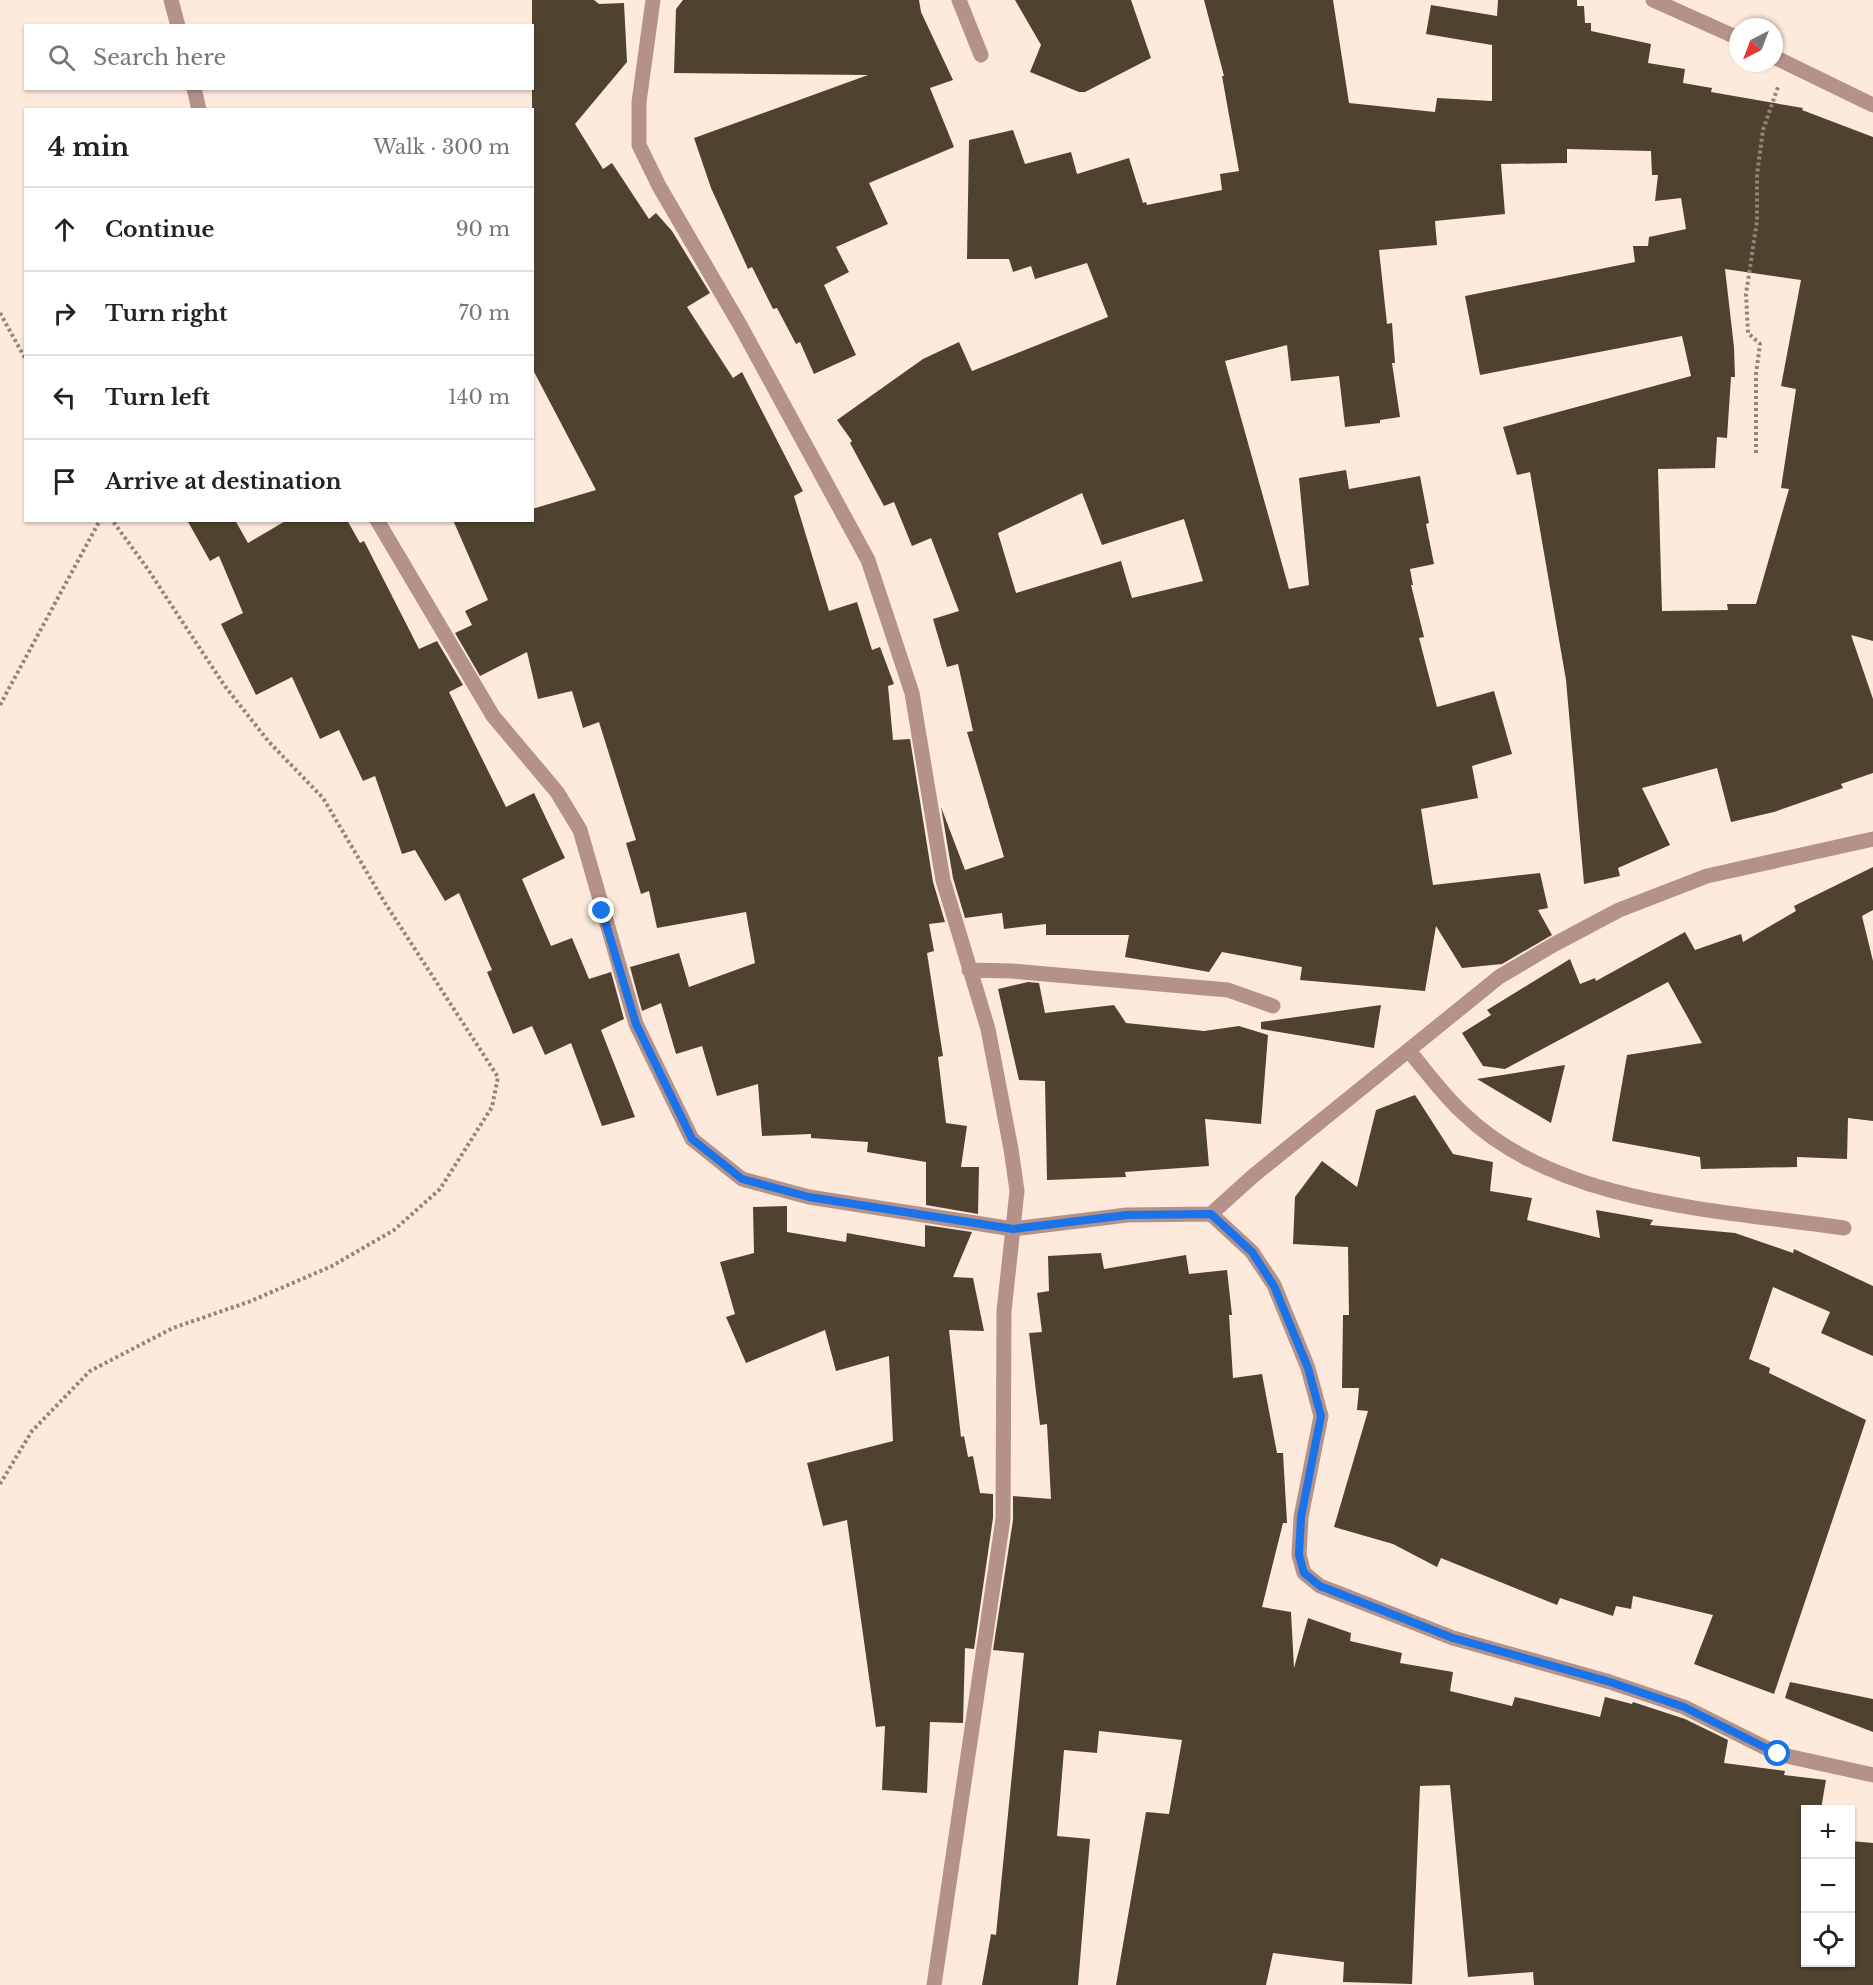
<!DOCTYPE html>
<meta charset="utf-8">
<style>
:root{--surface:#fff;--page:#f2f2f2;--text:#222;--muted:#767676;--line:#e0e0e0}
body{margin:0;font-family:"Libre Baskerville",serif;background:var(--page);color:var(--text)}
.controls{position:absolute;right:18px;bottom:18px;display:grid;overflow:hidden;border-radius:0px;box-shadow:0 2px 4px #0004}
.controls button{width:54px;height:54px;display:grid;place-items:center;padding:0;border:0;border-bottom:2px solid var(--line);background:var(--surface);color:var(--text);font:30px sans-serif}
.compass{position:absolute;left:1729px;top:18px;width:54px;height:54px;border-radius:50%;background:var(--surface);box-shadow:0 2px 4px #0004;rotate:222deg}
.stop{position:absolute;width:18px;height:18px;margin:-14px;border:4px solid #1a73e8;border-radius:50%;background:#fff}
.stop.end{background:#1a73e8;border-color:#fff;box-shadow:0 2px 6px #0008}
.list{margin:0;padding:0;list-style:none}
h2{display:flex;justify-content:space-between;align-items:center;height:78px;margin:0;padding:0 24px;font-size:26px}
h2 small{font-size:20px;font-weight:400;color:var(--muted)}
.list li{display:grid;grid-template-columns:39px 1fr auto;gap:18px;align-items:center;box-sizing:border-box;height:84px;padding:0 24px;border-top:2px solid var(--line)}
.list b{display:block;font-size:22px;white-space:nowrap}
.list em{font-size:20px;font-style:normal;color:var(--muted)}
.icon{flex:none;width:33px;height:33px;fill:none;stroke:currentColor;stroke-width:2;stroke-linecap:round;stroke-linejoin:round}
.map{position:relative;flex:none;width:1873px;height:1985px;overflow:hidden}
.search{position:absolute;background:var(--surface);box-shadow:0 2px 4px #0004;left:24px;top:24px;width:510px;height:66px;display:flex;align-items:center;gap:15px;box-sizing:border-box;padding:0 21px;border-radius:0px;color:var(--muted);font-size:22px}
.panel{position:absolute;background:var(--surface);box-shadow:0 2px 4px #0004;left:24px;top:108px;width:510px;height:414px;border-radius:0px}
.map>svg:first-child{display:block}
</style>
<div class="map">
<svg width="1873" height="1985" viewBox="0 0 1873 1985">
<rect width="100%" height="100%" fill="#fdeadc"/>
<path fill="#4f4330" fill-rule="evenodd" d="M532,0H594L599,4L624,3L627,62L575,124L603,169L612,163L649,219L656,213L672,231L710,293L687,307L733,378L742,372L803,491L794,496L829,611L857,602L872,650L880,647L894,684L888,686L893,740L910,739L933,882L945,922L929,924L934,951L927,953L943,1056L938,1057L946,1123L967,1126L961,1167H979L978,1214L926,1205V1162L867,1152L868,1142L811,1138V1134L762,1136L758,1084L717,1096L702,1046L676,1054L661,1003L642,1011L630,967L679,953L689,987L755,963L746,912L657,928L649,891L641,894L626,843L636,840L599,722L583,728L572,691L538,699L527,652L480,676L455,633L472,625L465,611L488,600L453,520H532V509L596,490L532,368Z
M683,0H919L921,12L953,80L930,88L954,147L869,183L888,224L836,247L849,272L824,285L856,355L814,374L800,342L796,344L777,308L773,309L752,267L748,269L711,188L694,138L868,75L674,73L676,9Z
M1015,0H1131L1151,58L1085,92H1079L1030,72L1041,45Z
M1204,0H1333L1349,103L1435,112L1437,98L1492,101V45L1426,34L1431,5L1497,16L1498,0H1577V6H1584L1585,23H1591V31L1651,44L1648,63L1685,69L1683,83L1712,88L1711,92L1803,108L1802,110L1873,137V641L1851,635L1873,699V773L1841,784L1843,788L1774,812L1731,822L1717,768L1642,788L1670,845L1618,868L1620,876L1584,884L1566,680L1530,472L1517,475L1503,427L1691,376L1682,336L1480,375L1465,296L1635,262L1633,246H1648L1649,237L1686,229L1681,198L1655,201L1658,175H1652L1651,151L1567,149V163L1501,164L1505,214L1435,221L1437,245L1379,250L1387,324L1392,323L1395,363H1392L1400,417L1380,420V423L1345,427L1339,376L1291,381L1287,345L1225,361L1289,589L1309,585L1299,478L1346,470L1349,489L1420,476L1429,523L1426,524L1434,564L1410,569L1413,585H1411L1424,637L1419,638L1437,707L1494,691L1512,754L1472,766L1478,798L1421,809L1433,885L1540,873L1548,908L1538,910L1552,935L1502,964L1462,968L1436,926L1425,991L1300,980L1302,967L1222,952L1209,972L1125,957L1129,935H1046V924L1004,929L1002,913L965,918L953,878L941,807L965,870L1004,857L967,732L973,731L958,664L947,667L933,619L959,611L931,538L912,546L894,502L884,506L850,443L852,441L837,420L923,359L959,342L972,371L1108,317L1087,263L1035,279L1031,266L1013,272L1009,259H967L969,140L1013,130L1025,164L1071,152L1077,174L1129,158L1143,203L1146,202L1147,205L1222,190L1220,174L1239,171L1222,76H1224ZM1725,269L1801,280L1781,386L1796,389L1781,488L1789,489L1756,604H1727L1728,610L1662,611L1658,469L1715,468L1717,437L1727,438L1731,377H1735L1734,347ZM1082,493L1102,545L1184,519L1203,581L1132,598L1121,561L1016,593L998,533Z
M187,520H235L248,543L287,520H347L360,543L364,541L419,649L437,641L463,685L449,692L506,807L534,793L565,858L522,879L551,946L572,938L589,979L611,972L624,1019L601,1030L635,1117L602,1126L571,1043L545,1055L532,1026L513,1034L487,972L492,970L459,893L445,901L415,850L402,854L375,776L363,781L339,730L320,739L292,677L256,695L221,624L243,613L219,556L210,561Z
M1873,867V910L1862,916L1873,961V1121L1848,1118L1847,1159L1797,1157V1167L1701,1169L1700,1157L1612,1141L1627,1055L1702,1043L1668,982L1505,1069L1483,1066L1462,1033L1491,1015L1487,1010L1570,959L1580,984L1595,978L1596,981L1685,932L1695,950L1741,934L1743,942L1796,911L1794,906Z
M1028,982L1039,983L1045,1013L1114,1005L1126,1023L1204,1031L1239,1026L1268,1035L1261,1124L1205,1119L1209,1166L1125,1172L1126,1177L1047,1180L1045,1081L1019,1080L998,989Z
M1381,1005L1374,1048L1261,1029V1022Z
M1565,1065L1551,1123L1477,1079Z
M1415,1095L1453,1154L1493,1162L1490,1191L1532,1198L1527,1220L1600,1238L1596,1210L1653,1220L1650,1225L1735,1233L1793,1253L1794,1249L1873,1286V1356L1821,1333L1830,1312L1773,1287L1749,1359L1770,1368L1769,1373L1866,1420L1774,1694L1694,1664L1713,1615L1633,1596L1631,1609L1616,1606L1613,1616L1560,1598L1557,1605L1441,1558L1437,1567L1393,1544L1334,1527L1368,1411L1357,1410L1359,1388H1342L1343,1315H1349L1348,1247L1293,1244L1295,1197L1322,1161L1357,1187L1376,1110Z
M787,1206V1232L846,1242L847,1233L925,1247V1225L972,1232L953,1277L973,1278L984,1331L949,1330L961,1437L964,1436L968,1457L973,1456L980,1493L993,1494V1518L974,1649L965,1648L963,1723L930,1722L927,1793L882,1790L885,1726L876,1727L847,1520L823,1526L807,1463L893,1441L889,1356L836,1371L825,1330L746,1363L726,1317L735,1314L720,1262L754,1253L753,1207Z
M1101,1253L1104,1269L1186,1255L1189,1274L1227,1270L1232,1315H1229L1233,1378L1262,1374L1277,1453H1283L1287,1523H1283L1262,1607L1291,1612L1294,1668L1308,1618L1351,1633L1350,1641L1402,1653L1400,1663L1453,1672L1450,1691L1512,1706L1515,1697L1600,1717L1605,1697L1632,1704L1633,1702L1685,1719L1728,1740L1724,1763L1785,1771L1784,1775L1826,1780L1821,1809H1806V1962H1851V1841L1873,1843V1985H1534L1533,1972L1468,1977L1450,1785L1420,1786L1412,1984L1343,1982L1344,1962L1273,1953L1266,1985H1116L1146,1812L1169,1814L1182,1740L1099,1731L1097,1753L1064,1750L1057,1836L1090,1839L1078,1985H982L991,1934L996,1935L1024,1653L993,1650L1013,1520V1496L1051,1499L1047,1424L1040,1425L1029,1333L1042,1332L1037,1293L1049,1291L1048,1256Z
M1790,1682L1873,1699V1732L1785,1698Z"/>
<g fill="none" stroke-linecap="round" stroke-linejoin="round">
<path stroke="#93857b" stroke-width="4" stroke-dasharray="3 3" stroke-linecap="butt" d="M0,313L26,360
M1756,453V374L1760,344L1748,333L1746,294L1757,221V175L1763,130L1778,87
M0,705L100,520
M0,1484L32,1431L90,1371L173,1328L251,1301L332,1266L394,1230L440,1189L492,1107L498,1077L385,903L323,798L269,742L224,685L147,568L112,520"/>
<path stroke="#b49189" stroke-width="15" d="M171,0L178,26
M653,0L639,102V145L659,186L740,325L868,560L912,693L943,880L988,1029L1011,1149L1017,1191L1004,1311L1003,1519L934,1985
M959,0L981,55
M1653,0L1738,38
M1774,57L1873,105
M194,88L199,110
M377,520L493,716L557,792L580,830L636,1024L692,1139L742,1179L809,1197L1013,1229L1127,1215L1211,1214L1252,1252L1274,1285L1308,1368L1321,1416L1301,1517L1299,1555L1304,1573L1320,1586L1453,1638L1610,1682L1684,1707L1778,1754L1873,1775
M969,970L1012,971L1228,990L1273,1006
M1409,1051C1427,1072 1443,1095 1463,1113C1557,1205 1721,1210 1844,1228
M1211,1214L1253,1176L1499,977L1553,945L1619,910L1707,876L1873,839"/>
</g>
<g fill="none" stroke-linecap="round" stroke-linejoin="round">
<path stroke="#1a73e8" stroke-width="8" d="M602,911L636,1024L692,1139L742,1179L809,1197L1013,1229L1127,1215L1211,1214L1252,1252L1274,1286L1308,1368L1321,1416L1301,1517L1299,1555L1304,1573L1320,1586L1453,1638L1610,1682L1684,1707L1778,1754"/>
</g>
</svg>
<div class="controls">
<button>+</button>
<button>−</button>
<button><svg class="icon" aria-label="locate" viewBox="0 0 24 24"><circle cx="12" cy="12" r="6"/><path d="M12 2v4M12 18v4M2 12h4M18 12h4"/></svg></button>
</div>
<svg class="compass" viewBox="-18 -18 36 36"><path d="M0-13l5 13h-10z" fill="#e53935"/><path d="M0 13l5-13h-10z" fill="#767676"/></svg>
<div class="stop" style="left:1778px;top:1754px"></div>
<div class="stop end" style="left:602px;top:911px"></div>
<div class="search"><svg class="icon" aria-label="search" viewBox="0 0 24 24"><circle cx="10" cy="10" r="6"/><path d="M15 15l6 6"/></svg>Search here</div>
<section class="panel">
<h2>4 min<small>Walk · 300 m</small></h2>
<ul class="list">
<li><svg class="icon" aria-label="ahead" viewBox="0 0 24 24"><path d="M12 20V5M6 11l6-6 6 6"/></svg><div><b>Continue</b></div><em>90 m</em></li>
<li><svg class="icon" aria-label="right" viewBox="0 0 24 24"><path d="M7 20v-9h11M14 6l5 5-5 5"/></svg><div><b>Turn right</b></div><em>70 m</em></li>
<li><svg class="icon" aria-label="left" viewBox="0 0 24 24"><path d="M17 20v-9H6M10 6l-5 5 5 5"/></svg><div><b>Turn left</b></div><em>140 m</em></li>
<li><svg class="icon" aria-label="arrive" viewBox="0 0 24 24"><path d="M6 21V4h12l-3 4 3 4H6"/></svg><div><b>Arrive at destination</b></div></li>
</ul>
</section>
</div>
